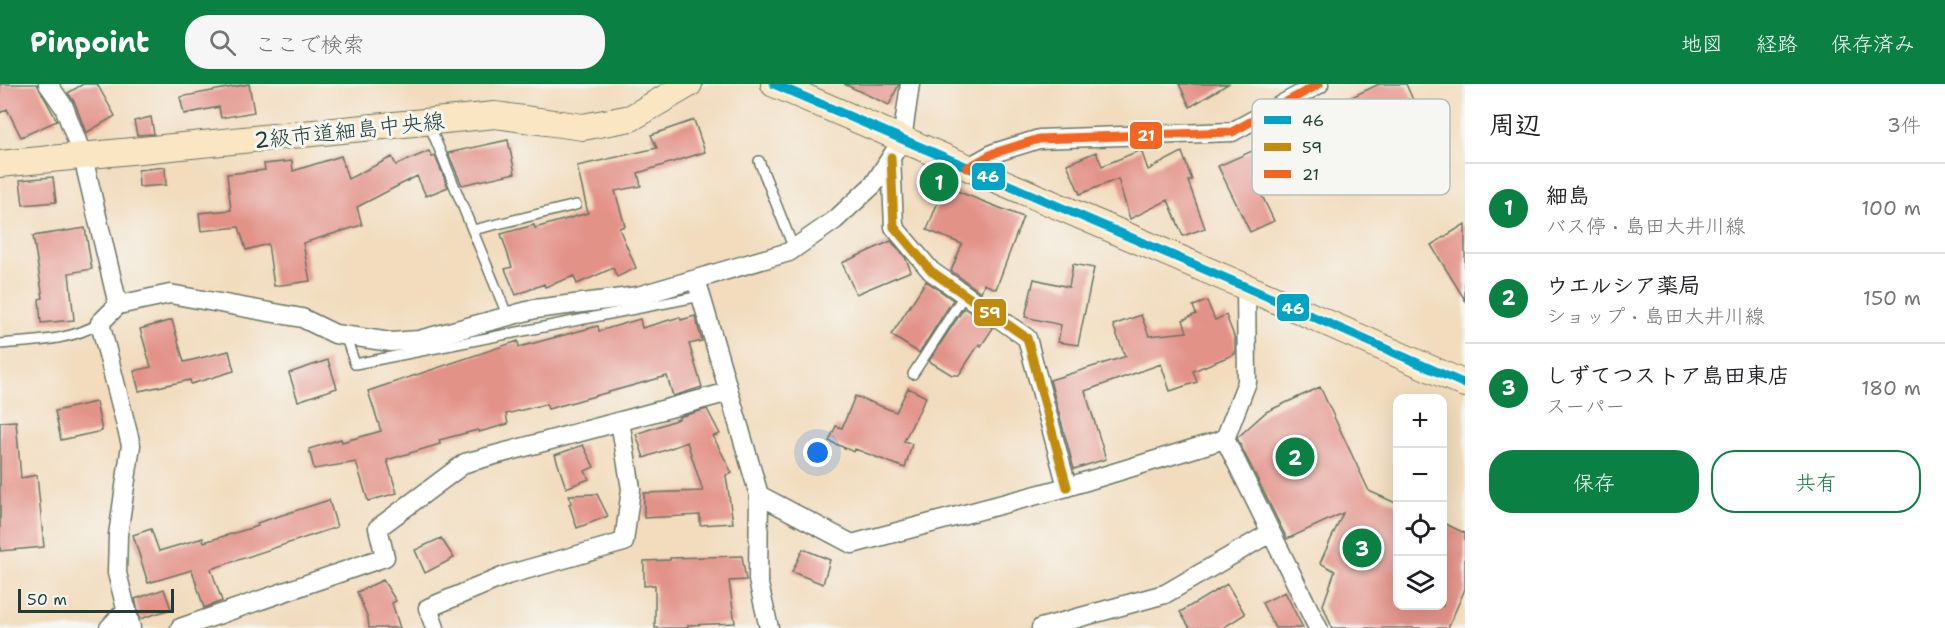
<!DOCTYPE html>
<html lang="ja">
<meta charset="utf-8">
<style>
:root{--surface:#fff;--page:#f6f6f6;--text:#202124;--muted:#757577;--line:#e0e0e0;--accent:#0b8043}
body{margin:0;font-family:"Shantell Sans","Klee One",sans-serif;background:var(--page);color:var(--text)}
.controls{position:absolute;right:18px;bottom:18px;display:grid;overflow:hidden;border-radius:12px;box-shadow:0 6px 24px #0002}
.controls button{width:54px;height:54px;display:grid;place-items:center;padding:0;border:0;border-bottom:2px solid var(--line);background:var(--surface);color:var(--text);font:30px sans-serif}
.scale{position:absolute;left:18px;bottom:15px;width:156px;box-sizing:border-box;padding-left:6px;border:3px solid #1f3d34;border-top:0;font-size:16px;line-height:21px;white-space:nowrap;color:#1f3d34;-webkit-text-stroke:4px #f6f6f2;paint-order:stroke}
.you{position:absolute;left:818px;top:369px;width:21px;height:21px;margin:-15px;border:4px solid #fff;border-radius:50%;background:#1a73e8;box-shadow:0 0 0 9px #1a73e833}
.badge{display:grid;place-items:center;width:39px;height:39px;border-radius:50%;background:var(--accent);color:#fff;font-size:20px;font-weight:700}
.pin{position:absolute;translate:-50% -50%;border:3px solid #fff;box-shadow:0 2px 6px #0006}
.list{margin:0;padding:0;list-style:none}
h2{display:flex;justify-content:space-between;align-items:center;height:78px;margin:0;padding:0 24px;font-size:26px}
h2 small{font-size:20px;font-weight:400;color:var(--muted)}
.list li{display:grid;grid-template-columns:39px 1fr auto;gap:18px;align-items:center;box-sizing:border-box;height:90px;padding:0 24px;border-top:2px solid var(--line)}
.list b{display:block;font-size:22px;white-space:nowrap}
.list p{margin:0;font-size:20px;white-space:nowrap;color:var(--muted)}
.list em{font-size:20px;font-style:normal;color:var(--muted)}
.actions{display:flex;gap:12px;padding:18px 24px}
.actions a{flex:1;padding:14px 0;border:2px solid var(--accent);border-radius:24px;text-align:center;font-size:21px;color:var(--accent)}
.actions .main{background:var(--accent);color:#fff}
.icon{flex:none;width:33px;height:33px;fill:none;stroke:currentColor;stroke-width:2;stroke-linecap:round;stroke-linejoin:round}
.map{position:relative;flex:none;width:1465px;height:544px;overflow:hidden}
header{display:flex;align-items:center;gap:36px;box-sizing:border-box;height:84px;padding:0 30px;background:var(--accent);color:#fff}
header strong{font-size:28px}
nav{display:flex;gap:33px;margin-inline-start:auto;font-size:21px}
.search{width:420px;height:54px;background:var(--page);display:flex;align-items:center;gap:15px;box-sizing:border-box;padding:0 21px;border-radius:24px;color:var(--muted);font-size:22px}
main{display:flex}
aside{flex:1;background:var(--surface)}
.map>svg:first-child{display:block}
</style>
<header>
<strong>Pinpoint</strong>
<div class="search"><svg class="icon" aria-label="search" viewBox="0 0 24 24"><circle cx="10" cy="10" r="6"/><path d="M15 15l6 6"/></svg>ここで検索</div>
<nav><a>地図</a><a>経路</a><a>保存済み</a></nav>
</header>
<main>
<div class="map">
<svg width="1465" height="544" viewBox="0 0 1465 544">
<rect width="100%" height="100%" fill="#f6f6f2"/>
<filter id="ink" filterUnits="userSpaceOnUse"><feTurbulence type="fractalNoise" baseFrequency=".0167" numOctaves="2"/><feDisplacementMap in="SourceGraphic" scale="12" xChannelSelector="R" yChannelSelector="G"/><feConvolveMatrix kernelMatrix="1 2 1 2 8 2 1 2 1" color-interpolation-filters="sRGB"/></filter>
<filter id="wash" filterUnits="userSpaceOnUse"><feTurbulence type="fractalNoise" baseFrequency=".008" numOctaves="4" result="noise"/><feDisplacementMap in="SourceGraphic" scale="24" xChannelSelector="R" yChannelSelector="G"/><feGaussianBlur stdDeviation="1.35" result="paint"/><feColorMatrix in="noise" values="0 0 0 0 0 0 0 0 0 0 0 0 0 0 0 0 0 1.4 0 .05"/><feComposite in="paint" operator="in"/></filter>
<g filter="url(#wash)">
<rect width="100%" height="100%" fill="#f2dcbd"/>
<g id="blocks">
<path fill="#e39288" d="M0,0H37L57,37L21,53L7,25L0,29Z
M83,0H97L115,32L86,49L75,19L68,9Z
M249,0L254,28L221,34L219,23L184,30L180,13Z
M844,0H899L889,21Z
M1179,0H1228L1190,23Z
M1379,0H1406L1424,41L1393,57L1377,26L1346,39L1337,20Z
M151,33L154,50L137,51L134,37Z
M694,36L705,68L638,89L641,102L615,107L625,142L619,144L636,184L617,193L613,184L577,200L574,192L545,203L544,200L516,211L505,185L512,183L501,150L534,141L535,144L588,129L577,82L657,64L651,51Z
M1300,46L1313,70L1256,99L1274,137L1250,148L1218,82Z
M508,56L515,89L462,101L448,69Z
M1141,66L1148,86L1182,68L1192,96L1188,97L1205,144L1183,152L1168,116L1130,135L1118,95L1080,110L1067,80L1096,68L1102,82Z
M429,67L432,73L435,72L448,103L426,112L417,92L357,123L362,141L303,159L310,197L274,202L268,160L246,166L239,143L201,147L199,129L231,126L227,90L265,86L264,80L292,77L293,87L341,72L348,95L392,73L396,81Z
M165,83L166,101L139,103L138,86Z
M53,93L56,118L23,121L20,96Z
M944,102L1023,133L996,205L984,200L981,208L951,187L962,160L927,146Z
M1465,140V216L1431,161Z
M85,144L92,185L69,189L74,236L41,239L39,215L43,214L33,152Z
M891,157L905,173L911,187L856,210L842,179Z
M1073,180L1094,184L1078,261L1058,258L1061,241L1025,233L1034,195L1069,203Z
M926,197L953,216L919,269L891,251Z
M1207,217L1215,236L1226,231L1235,255V270L1193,287L1197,298L1170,307L1161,280L1085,307L1106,375L1074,385L1050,296L1127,272H1125L1113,241L1141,231L1149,252L1187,248L1183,236L1196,230L1193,222Z
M964,224L993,244L981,262L979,260L959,291H952L929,277Z
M695,232L702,257L689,260L702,303L673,312L667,292L548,325L546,320L506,330L508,340L479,348L478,346L439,356L440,360L387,376L397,409L368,417L356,378L314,385L309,365L341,355L342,358L381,347L368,307L518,257L519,263L598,242L599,247L640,235L642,244L680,233L681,236Z
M172,236L184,278L229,267L234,287L191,300L190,296L139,307L134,287L151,283L140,245Z
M328,276L337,304L298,317L289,289Z
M1320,303L1369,407L1398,420V522H1443V439L1465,449V505L1448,544H1332L1323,521L1335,487L1320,479L1343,429L1287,455L1237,354L1266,328Z
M908,304L926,313L904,357L912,360L905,384L855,365L854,368L829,357L836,342L842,344L855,312L896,328Z
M96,318L102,347L61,356L55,327Z
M707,325L720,350L713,352L732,389L726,391L733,439L700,441V431L644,434V409L703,407L687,358L644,374L636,350L679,335V333Z
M16,337L21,394L37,391L44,463L0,467V338Z
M583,361L594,383L585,387L589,395L566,404L555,371Z
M597,410L608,432L577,444L569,420L571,419L569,411Z
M329,416L337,443L211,485L222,517L204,524L192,486L148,499L133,451L151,445L159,467L203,454L204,458L258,442L257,439Z
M441,454L454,474L425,489L415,466Z
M803,465L830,476L823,500L792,488Z
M742,472L746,496L729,497L735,539L688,541V544H655V501L644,502V477L670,476V474Z
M383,496L396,517L392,519L400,544H369L368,534L357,508Z
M1227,500L1245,530L1223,544H1190L1180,528Z
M164,505L171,525L140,535L135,515Z
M1285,508L1303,544H1275L1262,519Z"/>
</g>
</g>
<g filter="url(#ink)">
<use href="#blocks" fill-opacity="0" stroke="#697564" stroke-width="1.5"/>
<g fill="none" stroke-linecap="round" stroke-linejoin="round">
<g stroke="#697564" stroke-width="12">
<path id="lane" d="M429,40L508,233
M759,77L794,165
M473,146L576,121
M345,251L355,280L701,212
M0,260C34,257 70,257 100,239
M913,290L965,210"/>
</g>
<g stroke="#697564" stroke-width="21">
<path id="street" d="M48,0L64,23L83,73L118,221
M891,73L894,143L931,187L1027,254L1067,403
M967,84L994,69L1039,55L1232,48L1319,0
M696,195L759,411L758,496L769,544
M1246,203L1247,298L1225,355L1318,544
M759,411L852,460L1067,403L1225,355
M109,544L127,525
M131,544L117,489L118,451L131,361L100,239L118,221L170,210L302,234L335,250L391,258L419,256L535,225L638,212L789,168L835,136L874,100L902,56L910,0
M180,544L385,473L378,444L465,379L729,308
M435,544L428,524L507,491L624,458L631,405L620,337
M1041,544L1165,510L1270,449"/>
</g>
<g stroke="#697564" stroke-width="28">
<path id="secondary" d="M774,0L1246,203L1465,300
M0,80L495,31L583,43L631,34L689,0"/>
</g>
<use href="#lane" stroke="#fff" stroke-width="9"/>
<use href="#street" stroke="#fff" stroke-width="18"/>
<use href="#secondary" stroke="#fbe6c4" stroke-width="26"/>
<g stroke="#f6f6f2" stroke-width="14">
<path id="bus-1" d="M774,0L1246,203L1465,300"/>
</g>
<g stroke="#f6f6f2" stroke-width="14">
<path id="bus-2" d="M891,73L894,143L931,187L1027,254L1067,403"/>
</g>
<g stroke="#f6f6f2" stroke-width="14">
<path id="bus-3" d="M967,84L994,69L1039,55L1232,48L1319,0"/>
</g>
<use href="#bus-1" stroke="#02a4c6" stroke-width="9"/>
<use href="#bus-2" stroke="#c18c0d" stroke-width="9"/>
<use href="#bus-3" stroke="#f26522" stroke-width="9"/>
</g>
</g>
<g text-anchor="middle" stroke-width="6" stroke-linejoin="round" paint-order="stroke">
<g font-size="22" fill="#1f3d34" stroke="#f6f6f2">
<text transform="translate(349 46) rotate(-6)" y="8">2級市道細島中央線</text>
</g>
</g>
<rect x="1252" y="15" width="198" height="96" rx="9" fill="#f6f6f2" stroke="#b6beb9" stroke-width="1.5"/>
<rect x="1264" y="32" width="27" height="8" fill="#02a4c6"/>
<rect x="1264" y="59" width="27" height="8" fill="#c18c0d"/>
<rect x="1264" y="86" width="27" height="8" fill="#f26522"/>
<g font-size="16" fill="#1f3d34">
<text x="1302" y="42">46</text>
<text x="1302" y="69">59</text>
<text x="1302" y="96">21</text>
</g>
<g stroke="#f6f6f2" stroke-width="2">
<rect x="1129" y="37" width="34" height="29" rx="6" fill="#f26522"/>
<rect x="971" y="78" width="35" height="29" rx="6" fill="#02a4c6"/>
<rect x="1276" y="209" width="34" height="29" rx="6" fill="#02a4c6"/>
<rect x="973" y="214" width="34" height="29" rx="6" fill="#c18c0d"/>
</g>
<g font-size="16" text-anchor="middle" font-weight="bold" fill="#fff">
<text x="1146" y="57">21</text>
<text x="988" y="98">46</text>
<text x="1293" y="230">46</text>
<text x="990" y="234">59</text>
</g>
</svg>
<div class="controls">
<button>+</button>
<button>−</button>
<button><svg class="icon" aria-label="locate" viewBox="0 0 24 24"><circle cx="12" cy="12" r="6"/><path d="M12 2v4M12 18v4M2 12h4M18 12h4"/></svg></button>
<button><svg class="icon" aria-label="layers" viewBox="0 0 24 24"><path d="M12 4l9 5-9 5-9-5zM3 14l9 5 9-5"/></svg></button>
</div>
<div class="scale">50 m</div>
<div class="you"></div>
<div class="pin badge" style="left:939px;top:98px">1</div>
<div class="pin badge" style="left:1295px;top:373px">2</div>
<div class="pin badge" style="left:1362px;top:464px">3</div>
</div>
<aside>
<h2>周辺<small>3件</small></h2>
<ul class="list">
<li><span class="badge">1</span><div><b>細島</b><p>バス停 · 島田大井川線</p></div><em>100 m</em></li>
<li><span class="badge">2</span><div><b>ウエルシア薬局</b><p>ショップ · 島田大井川線</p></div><em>150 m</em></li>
<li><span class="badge">3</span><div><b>しずてつストア島田東店</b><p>スーパー</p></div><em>180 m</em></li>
</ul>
<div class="actions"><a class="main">保存</a><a>共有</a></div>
</aside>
</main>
